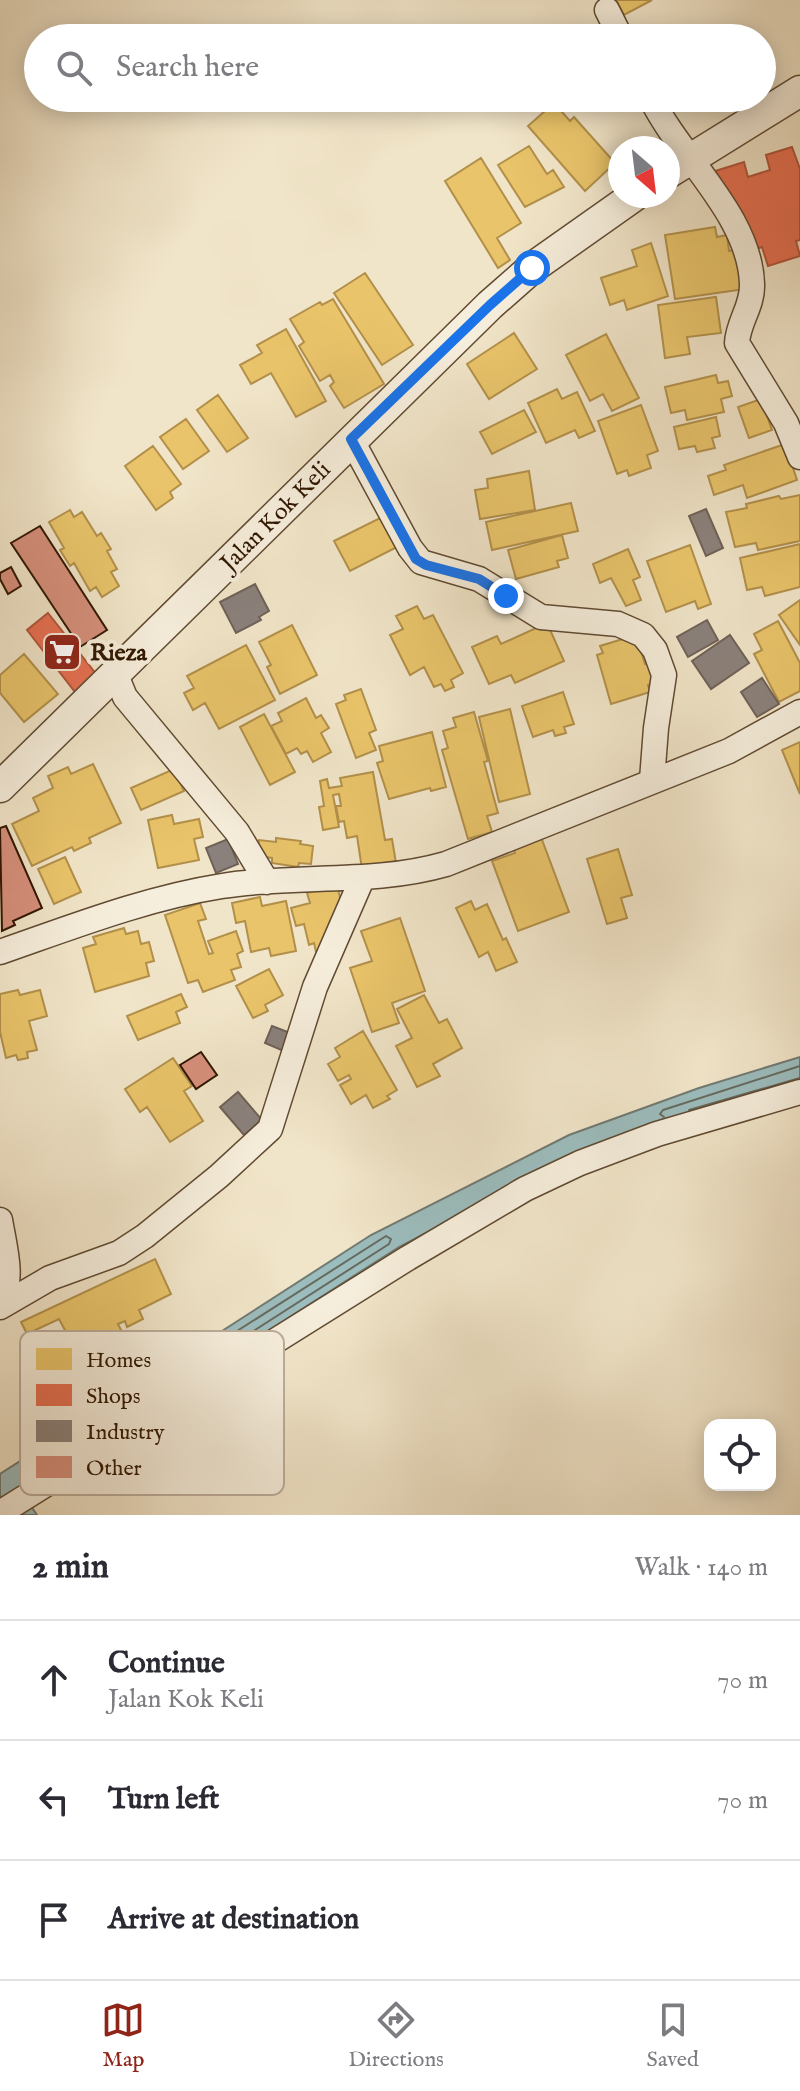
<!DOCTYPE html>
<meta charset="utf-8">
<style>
:root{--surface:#fff;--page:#f2f2f3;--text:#2b2b33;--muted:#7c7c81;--line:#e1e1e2;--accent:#8f2418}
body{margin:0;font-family:"IM FELL English",serif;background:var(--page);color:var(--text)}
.controls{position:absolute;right:24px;bottom:24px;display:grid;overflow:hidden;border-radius:16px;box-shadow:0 4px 20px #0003}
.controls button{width:72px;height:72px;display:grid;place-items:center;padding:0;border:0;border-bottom:2px solid var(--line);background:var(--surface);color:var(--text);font:40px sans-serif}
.compass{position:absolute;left:608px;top:136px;width:72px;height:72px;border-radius:50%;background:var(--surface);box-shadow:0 4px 20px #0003;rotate:152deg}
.stop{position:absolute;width:24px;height:24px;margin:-18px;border:6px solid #1a73e8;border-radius:50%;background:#fff}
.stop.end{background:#1a73e8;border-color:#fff;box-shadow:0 2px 8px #0008}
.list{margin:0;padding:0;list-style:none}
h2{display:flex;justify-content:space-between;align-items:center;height:104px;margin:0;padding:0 32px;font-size:34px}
h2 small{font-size:26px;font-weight:400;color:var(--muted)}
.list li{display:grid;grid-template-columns:52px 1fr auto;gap:24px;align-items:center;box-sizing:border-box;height:120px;padding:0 32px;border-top:2px solid var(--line)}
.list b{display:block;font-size:30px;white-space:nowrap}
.list p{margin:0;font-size:26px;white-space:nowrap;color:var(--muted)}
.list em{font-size:26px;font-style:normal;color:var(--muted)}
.icon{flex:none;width:44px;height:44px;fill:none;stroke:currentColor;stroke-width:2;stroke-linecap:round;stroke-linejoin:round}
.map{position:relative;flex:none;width:800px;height:1515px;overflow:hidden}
.search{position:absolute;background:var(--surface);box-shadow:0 4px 20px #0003;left:24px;right:24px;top:24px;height:88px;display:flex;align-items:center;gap:20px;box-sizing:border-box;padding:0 28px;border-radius:44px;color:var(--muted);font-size:30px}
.sheet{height:464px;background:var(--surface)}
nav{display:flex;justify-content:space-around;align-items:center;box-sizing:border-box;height:112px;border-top:2px solid var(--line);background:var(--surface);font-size:22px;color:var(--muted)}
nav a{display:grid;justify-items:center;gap:4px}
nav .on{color:var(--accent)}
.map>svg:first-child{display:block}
</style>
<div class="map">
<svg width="800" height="1515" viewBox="0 0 800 1515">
<rect width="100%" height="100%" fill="#f1e5c9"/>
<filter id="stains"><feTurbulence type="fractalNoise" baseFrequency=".0025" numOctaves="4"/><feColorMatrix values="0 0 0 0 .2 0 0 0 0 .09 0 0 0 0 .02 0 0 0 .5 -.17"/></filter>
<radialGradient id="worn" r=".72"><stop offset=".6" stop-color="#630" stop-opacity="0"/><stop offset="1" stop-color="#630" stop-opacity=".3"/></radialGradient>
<path fill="#9cbdbe" stroke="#717a72" stroke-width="2" d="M800,1057V1086L585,1150L399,1247L20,1490L37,1515H16L0,1502V1474L371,1235L569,1135L699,1088Z"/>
<path fill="#e9c46a" stroke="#b2904a" stroke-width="2" d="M616,0H652L624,15Z
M554,103L570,121L574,117L615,163L585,191L528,126Z
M529,146L547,174L553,170L564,187L525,207L498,165Z
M481,158L521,223L497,238L510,260L498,268L445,181Z
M715,227L717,237L727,235L729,251L739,249L745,289L675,299L665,235Z
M651,243L668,296L627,310L624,300L610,305L601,278L637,266L632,250Z
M365,273L413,345L382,365L334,293Z
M716,297L721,333L687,337L690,354L665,358L658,305Z
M333,299L384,384L344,408L330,386L334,382L330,375L320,381L299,346L304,342L290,319L320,302L322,305Z
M286,329L326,401L296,417L271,373L251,384L240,365L262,353L257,345Z
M514,333L537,369L489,399L467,364Z
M606,334L639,398L612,411L603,394L590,401L566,355Z
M716,375L718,383L728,381L732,396L721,399L724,412L687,420L685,410L671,413L665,387Z
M557,389L562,399L577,392L595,431L579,438L575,430L546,443L528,403Z
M218,395L248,438L227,452L197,410Z
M761,399L772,430L749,438L738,407Z
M641,405L658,451L647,455L651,468L629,476L627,470L617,474L598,421Z
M524,410L536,432L492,454L480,432Z
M716,417L720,436L712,438L715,448L697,452L695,446L679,449L674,427Z
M186,419L209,451L183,469L160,437Z
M785,444L797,480L747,498L743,485L714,495L708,476L726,470L724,465Z
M153,446L181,484L170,492L173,498L156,510L125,466Z
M529,471L535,510L480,519L475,490L488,488L487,479Z
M800,495V541L758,550L756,543L735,547L726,512L747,508L746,504L779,496L781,499Z
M571,503L578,531L492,550L486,522Z
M70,510L74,517L82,512L97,536L101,533L111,549L107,551L117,569L111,572L119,586L102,597L96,587L90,591L74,563L70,566L60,550L64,548L49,522Z
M382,517L397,547L350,571L334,541Z
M562,535L568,558L557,561L559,567L516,579L508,550Z
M800,544V587L765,596L762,587L747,590L740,558Z
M690,545L711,604L698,609L695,601L666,612L647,561Z
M628,549L640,577L633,580L641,600L626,606L611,578L600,583L593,564Z
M800,600V645L779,615Z
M417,606L424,619L433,615L463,673L451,680L454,687L445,691L441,684L434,687L424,667L410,675L390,635L403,629L396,616Z
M778,621L800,663V691L779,702L754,654L762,650L754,634Z
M547,623L564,661L515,683L511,675L489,684L472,647L497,636L501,644Z
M292,625L317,675L280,694L267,667L271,665L259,642Z
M636,635L645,664L654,662L660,681L648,685L650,692L611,704L597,655L603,653L600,646Z
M246,645L275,700L219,729L205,703L193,710L184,693L194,688L187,676Z
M24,654L58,694L24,722L0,693V675Z
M361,689L376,730L369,733L376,750L356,758L336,704L346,700L344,695Z
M563,692L574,724L564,727L566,733L555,736L553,730L533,737L522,706Z
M306,698L316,718L321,715L329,728L321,733L331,752L313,762L307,751L301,754L297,748L286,754L271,726L282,721L278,713Z
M510,709L530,794L499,802L479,717Z
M474,712L488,761L484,762L498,813L487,816L492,832L468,839L442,750L448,748L443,731L456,727L453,718Z
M264,714L295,772L270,785L240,727Z
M432,732L446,787L431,791L430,788L389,799L377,763L383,761L379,746Z
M800,742V794L782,750Z
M93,764L121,823L89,838L91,843L74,851L72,847L32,866L12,824L39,811L33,798L53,788L48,776L68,767L71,774Z
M174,769L184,791L141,810L131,788Z
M373,772L385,840L392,839L396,863L362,869L357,836L347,838L344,821L339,822L336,806H341L339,794L333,795L339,827L323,830L319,807L324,806L320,781L327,779L329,788L342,786L340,778Z
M172,815L174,824L199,819L203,837L194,839L199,860L158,868L148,820Z
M541,837L569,912L518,931L492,861L515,853L513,848Z
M276,838L301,841L300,844L313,846L311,864L299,863L298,867L272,863V858L257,856L259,840L276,842Z
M618,849L632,895L621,898L627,918L607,924L587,859Z
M65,857L81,892L54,904L38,869Z
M337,885L343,909L328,949L316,952L314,943L309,945L304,924L296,926L291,908L310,903L307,893Z
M260,897L262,906L286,901L296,951L271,956L269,948L251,952L245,921L236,923L232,903Z
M471,901L475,910L487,904L503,940L506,938L517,962L496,971L488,952L479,957L456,908Z
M200,903L206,919L198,921L209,954L213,953L208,941L236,931L243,951L237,954L241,967L231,970L235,980L203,992L198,980L188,983L165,915Z
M400,918L425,991L392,1003L399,1023L372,1032L350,968L372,961L361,931Z
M124,928L126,934L138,931L141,944L149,942L154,961L146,963L149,976L95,992L83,948L96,944L93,937Z
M269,969L283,995L265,1005L268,1011L253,1018L236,986Z
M18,990L20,995L40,990L47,1016L29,1021L37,1050L27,1052L28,1058L18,1060L16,1055L6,1058L0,1032V994Z
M181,994L187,1007L176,1012L180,1023L138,1040L127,1016Z
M424,995L439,1023L447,1019L462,1048L433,1064L440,1076L417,1087L396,1046L412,1038L397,1009Z
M363,1031L397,1090L387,1096L390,1099L373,1108L366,1095L351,1104L340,1085L351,1079L349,1075L338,1081L328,1064L340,1057L335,1048Z
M173,1058L192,1086L184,1091L203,1121L170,1142L147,1107L140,1112L125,1089Z
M155,1259L171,1294L139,1310L143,1319L127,1327L125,1321L118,1324L122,1332L90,1348L86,1339L73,1345L59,1319L27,1334L21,1322Z"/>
<path fill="#e76f51" stroke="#b05439" stroke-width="2" d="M792,147L800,169V240L796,241L800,256L768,266L762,247L748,252L731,194L716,198L709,173L744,162L748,177L770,170L766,155Z
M48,613L97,675L75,692L27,630Z"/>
<path fill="#8a817c" stroke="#6f6157" stroke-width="2" d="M706,509L723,548L706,556L689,516Z
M255,584L269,611L259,617L261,620L236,633L220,602Z
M707,620L718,640L688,657L677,637Z
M730,635L749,663L711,689L692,661Z
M762,678L779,704L757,717L741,692Z
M228,839L238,864L216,873L206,848Z
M272,1026L293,1034L286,1052L265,1043Z
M238,1092L262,1120L244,1135L220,1107Z"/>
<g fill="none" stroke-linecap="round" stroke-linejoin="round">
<path stroke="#666a5f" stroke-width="2" d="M689,1110L800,1078
M664,1117L660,1114L663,1110L800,1066
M386,1236L391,1239L389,1244L107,1425L76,1444L71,1442V1437L85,1428Z"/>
</g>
<path fill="#d68f7b" stroke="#301600" stroke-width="2" d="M40,526L107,630L80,647L11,543Z
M11,567L21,586L8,594L0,579V573Z
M6,826L42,908L13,921L15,925L2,931L0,828Z
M201,1052L217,1075L196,1089L180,1065Z"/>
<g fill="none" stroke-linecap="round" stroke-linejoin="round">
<g stroke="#604a32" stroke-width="27">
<path id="minor" d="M607,10L621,38
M651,98C680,158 750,215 752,284C753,306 738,322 737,343L786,423L800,457
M351,439L410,548L421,562L479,579L541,617L618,624L643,635L655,650L664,675L656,728L652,780
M116,675L125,697L237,832L267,882
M0,952C72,927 146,898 222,886C297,874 373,885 446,864L729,751L800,712
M0,1220C4,1244 15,1282 0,1303
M0,1307L50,1278L119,1253L145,1236L219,1176L270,1129L315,987L362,879
M0,1513L408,1258L525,1189L580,1163L657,1134L800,1092"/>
</g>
<g stroke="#604a32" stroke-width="33">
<path id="tertiary" d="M668,173L800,91
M0,787L490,305L532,268L634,196"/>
</g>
<use href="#minor" stroke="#f6eedc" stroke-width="24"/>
<use href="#tertiary" stroke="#f6eedc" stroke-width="30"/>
</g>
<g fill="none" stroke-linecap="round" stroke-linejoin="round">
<path stroke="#1a73e8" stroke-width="10" d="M506,596L479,579L426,565L416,559L351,439L490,305L532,268"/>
</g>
<defs>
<g id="supermarket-square" transform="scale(2)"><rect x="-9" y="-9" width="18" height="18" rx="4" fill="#8f2418" stroke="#f6eedc"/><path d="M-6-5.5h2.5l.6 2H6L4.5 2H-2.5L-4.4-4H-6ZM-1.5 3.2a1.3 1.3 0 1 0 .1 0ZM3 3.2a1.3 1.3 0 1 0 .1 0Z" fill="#fff"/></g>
</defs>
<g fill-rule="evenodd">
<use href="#supermarket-square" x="62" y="652"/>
</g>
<g text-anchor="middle" stroke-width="8" stroke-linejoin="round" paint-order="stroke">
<g font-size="24" fill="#301600" stroke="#f6eedc">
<text transform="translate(275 516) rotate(-45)" y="8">Jalan Kok Keli</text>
</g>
<g font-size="24" font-weight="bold" fill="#301600" stroke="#f6eedc" text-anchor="start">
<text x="90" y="660">Rieza</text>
</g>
</g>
<rect x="20" y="1331" width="264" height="164" rx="12" fill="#f6eedc" stroke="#bbad9a" stroke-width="2"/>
<rect x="36" y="1348" width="36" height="22" fill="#e9c46a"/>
<rect x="36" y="1384" width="36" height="22" fill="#e76f51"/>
<rect x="36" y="1420" width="36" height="22" fill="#8a817c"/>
<rect x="36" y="1456" width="36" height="22" fill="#d68f7b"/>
<g font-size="22" fill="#301600">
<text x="86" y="1367">Homes</text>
<text x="86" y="1403">Shops</text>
<text x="86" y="1439">Industry</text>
<text x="86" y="1475">Other</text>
</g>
<rect width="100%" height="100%" filter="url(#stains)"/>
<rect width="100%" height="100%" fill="url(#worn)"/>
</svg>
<div class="controls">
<button><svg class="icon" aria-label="locate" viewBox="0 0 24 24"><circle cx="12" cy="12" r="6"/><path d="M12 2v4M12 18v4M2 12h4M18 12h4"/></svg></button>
</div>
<svg class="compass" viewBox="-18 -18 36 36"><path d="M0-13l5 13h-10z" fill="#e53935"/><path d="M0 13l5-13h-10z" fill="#7c7c81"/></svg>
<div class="stop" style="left:532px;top:268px"></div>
<div class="stop end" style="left:506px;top:596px"></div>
<div class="search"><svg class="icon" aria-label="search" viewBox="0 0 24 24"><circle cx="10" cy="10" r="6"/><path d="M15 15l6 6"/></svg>Search here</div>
</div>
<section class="sheet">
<h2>2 min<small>Walk · 140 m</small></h2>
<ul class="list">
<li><svg class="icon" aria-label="ahead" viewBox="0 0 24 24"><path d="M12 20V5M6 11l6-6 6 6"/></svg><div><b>Continue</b><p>Jalan Kok Keli</p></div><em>70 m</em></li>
<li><svg class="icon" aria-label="left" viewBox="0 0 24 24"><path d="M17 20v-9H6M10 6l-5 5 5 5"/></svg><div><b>Turn left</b></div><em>70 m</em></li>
<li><svg class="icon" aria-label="arrive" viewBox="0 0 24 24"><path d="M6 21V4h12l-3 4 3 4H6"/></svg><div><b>Arrive at destination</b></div></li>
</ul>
</section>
<nav>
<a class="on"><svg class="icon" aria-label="map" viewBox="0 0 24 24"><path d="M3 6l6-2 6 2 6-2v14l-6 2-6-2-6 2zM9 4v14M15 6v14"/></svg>Map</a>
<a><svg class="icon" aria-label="directions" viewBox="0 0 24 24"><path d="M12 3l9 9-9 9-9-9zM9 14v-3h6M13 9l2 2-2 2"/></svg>Directions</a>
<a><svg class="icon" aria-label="saved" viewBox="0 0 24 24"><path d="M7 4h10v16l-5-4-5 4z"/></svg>Saved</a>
</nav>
